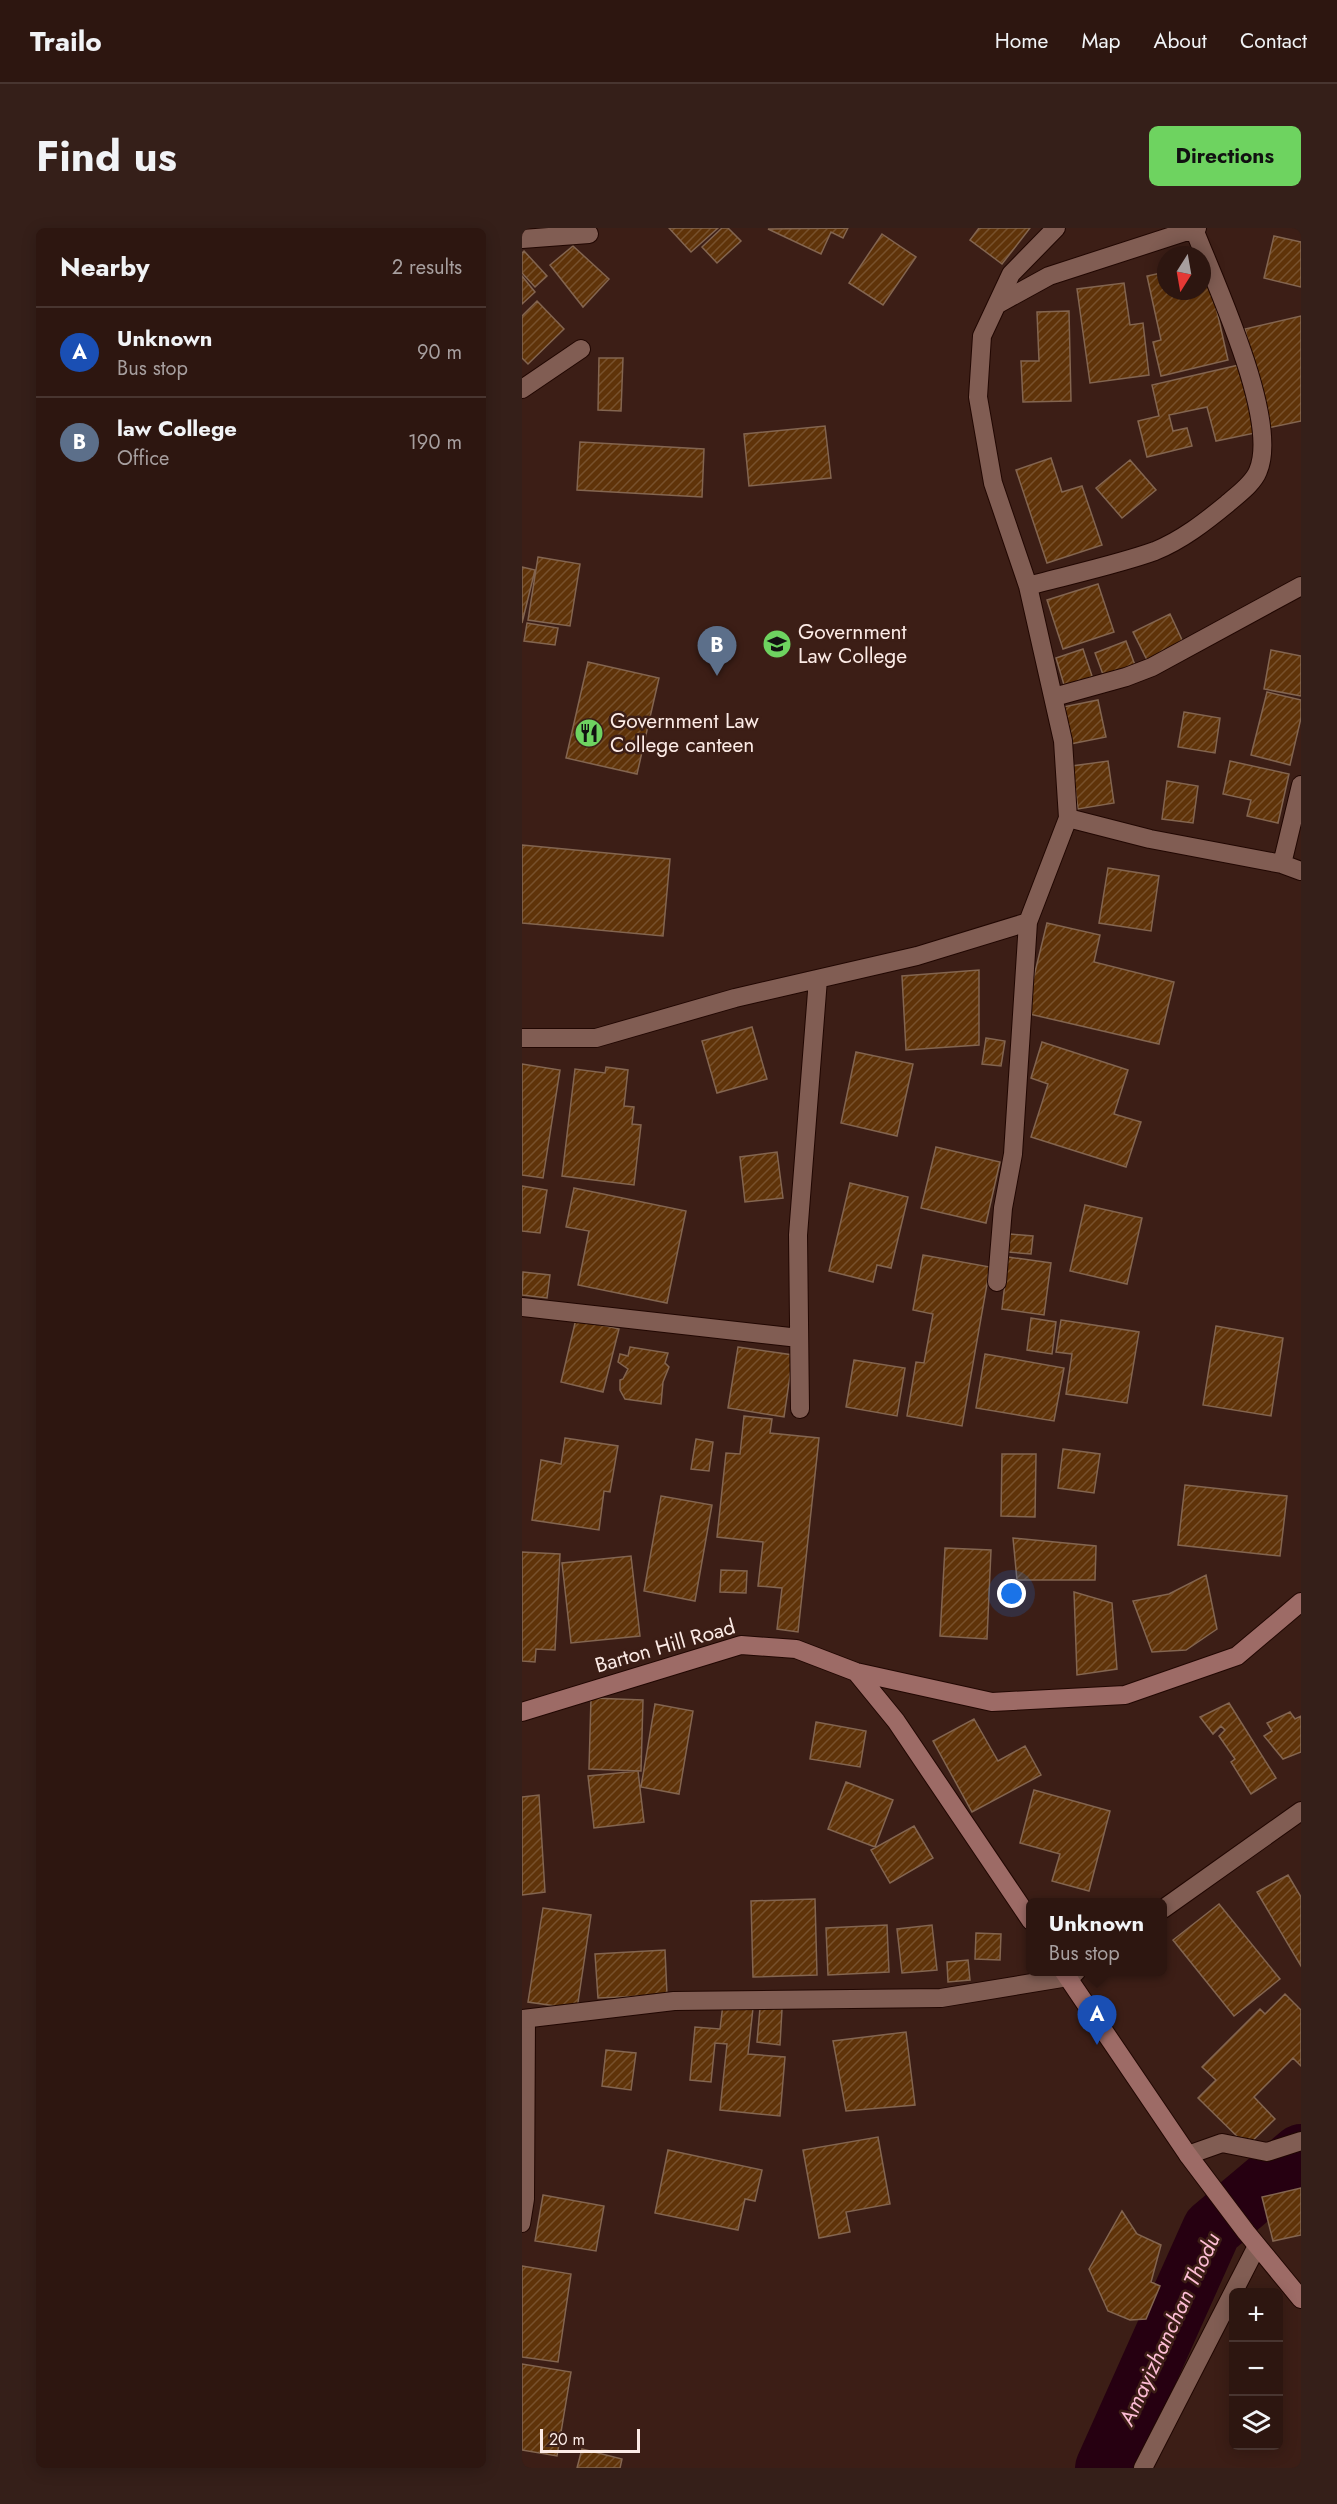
<!DOCTYPE html>
<meta charset="utf-8">
<style>
:root{--surface:#2d1610;--page:#351f19;--text:#f1f3f6;--muted:#a79f9f;--line:#483530;--accent:#6ed360}
body{margin:0;font-family:Jost,sans-serif;background:var(--page);color:var(--text)}
.controls{position:absolute;right:18px;bottom:18px;display:grid;overflow:hidden;border-radius:9px;box-shadow:0 3px 15px #0003}
.controls button{width:54px;height:54px;display:grid;place-items:center;padding:0;border:0;border-bottom:2px solid var(--line);background:var(--surface);color:var(--text);font:30px sans-serif}
.compass{position:absolute;left:635px;top:18px;width:54px;height:54px;border-radius:50%;background:var(--surface);box-shadow:0 3px 15px #0003;rotate:191deg}
.scale{position:absolute;left:18px;bottom:15px;width:100px;box-sizing:border-box;padding-left:6px;border:3px solid #fcebe6;border-top:0;font-size:16px;line-height:21px;white-space:nowrap;color:#fcebe6;-webkit-text-stroke:4px #3c1e16;paint-order:stroke}
.you{position:absolute;left:490px;top:1366px;width:21px;height:21px;margin:-15px;border:4px solid #fff;border-radius:50%;background:#1a73e8;box-shadow:0 0 0 9px #1a73e833}
.badge{display:grid;place-items:center;width:39px;height:39px;border-radius:50%;background:var(--accent);color:#fff;font-size:20px;font-weight:700}
.pin{position:absolute;translate:-50% -50px;filter:drop-shadow(0 2px 3px #0008)}
.pin::after{content:'';position:absolute;top:32px;width:21px;height:18px;background:inherit;clip-path:polygon(0 0,100% 0,50% 100%)}
.popup{position:absolute;left:504px;top:1670px;width:141px;height:78px;box-sizing:border-box;display:grid;place-content:center;border-radius:9px;background:var(--surface);filter:drop-shadow(0 2px 4px #0005);font-size:20px;white-space:nowrap;color:var(--muted)}
.popup b{font-size:22px;color:var(--text)}
.popup::after{content:'';position:absolute;left:50%;top:100%;margin-left:-12px;border:12px solid transparent;border-top-color:var(--surface)}
.list{margin:0;padding:0;list-style:none}
h2{display:flex;justify-content:space-between;align-items:center;height:78px;margin:0;padding:0 24px;font-size:26px}
h2 small{font-size:20px;font-weight:400;color:var(--muted)}
.list li{display:grid;grid-template-columns:39px 1fr auto;gap:18px;align-items:center;box-sizing:border-box;height:90px;padding:0 24px;border-top:2px solid var(--line)}
.list b{display:block;font-size:22px;white-space:nowrap}
.list p{margin:0;font-size:20px;white-space:nowrap;color:var(--muted)}
.list em{font-size:20px;font-style:normal;color:var(--muted)}
.icon{flex:none;width:33px;height:33px;fill:none;stroke:currentColor;stroke-width:2;stroke-linecap:round;stroke-linejoin:round}
.map{position:relative;flex:none;width:779px;height:2240px;overflow:hidden;border-radius:9px}
header{display:flex;align-items:center;gap:36px;box-sizing:border-box;height:84px;padding:0 30px;background:var(--surface);border-bottom:2px solid var(--line)}
header strong{font-size:28px}
nav{display:flex;gap:33px;margin-inline-start:auto;font-size:21px}
.intro{display:flex;align-items:center;justify-content:space-between;box-sizing:border-box;height:144px;padding:0 36px}
h1{margin:0;font-size:42px}
.button{padding:15px 27px;border-radius:9px;background:var(--accent);color:#111;font-size:21px;font-weight:700}
main{display:flex;gap:36px;padding:0 36px}
aside{flex:1;background:var(--surface);border-radius:9px;box-shadow:0 3px 15px #0003}
.map>svg:first-child{display:block}
</style>
<header>
<strong>Trailo</strong>
<nav><a>Home</a><a>Map</a><a>About</a><a>Contact</a></nav>
</header>
<div class="intro"><h1>Find us</h1><a class="button">Directions</a></div>
<main>
<aside>
<h2>Nearby<small>2 results</small></h2>
<ul class="list">
<li><span class="badge" style="background:#1a4fb4">A</span><div><b>Unknown</b><p>Bus stop</p></div><em>90 m</em></li>
<li><span class="badge" style="background:#5c6f8a">B</span><div><b>law College</b><p>Office</p></div><em>190 m</em></li>
</ul>
</aside>
<div class="map">
<svg width="779" height="2240" viewBox="0 0 779 2240">
<defs>
<pattern id="building-hatch" width="6" height="6" patternUnits="userSpaceOnUse" patternTransform="scale(1.5)"><rect width="6" height="6" fill="#5f3309"/><path d="M-1 1l2-2M0 6l6-6M5 7l2-2" fill="none" stroke="#77512d"/></pattern>
</defs>
<rect width="100%" height="100%" fill="#3c1e16"/>
<g fill="none" stroke-linecap="round" stroke-linejoin="round">
<path stroke="#260011" stroke-width="60" d="M583,2240L690,2001L779,1926"/>
</g>
<path fill="url(#building-hatch)" stroke="#836550" stroke-width="1.5" d="M147,0H196L169,24Z
M200,0H206L219,13L195,35L180,19Z
M326,0L321,10L309,4L299,26L246,1Z
M457,0H508L480,36L448,12Z
M360,6L394,29L361,77L327,55Z
M752,8L779,14V59L742,50Z
M51,18L87,51L61,79L28,37Z
M2,23L25,48L13,59L0,45V25Z
M684,35L706,132L639,148L631,114L639,112L625,48L644,44V63H680V36Z
M0,48L13,64L0,76Z
M602,55L608,97L621,95L627,147L568,155L555,61Z
M15,73L42,101L6,136L0,130V88Z
M547,83L549,173L501,174L499,133H517L515,84Z
M779,88V193L746,200L723,101Z
M77,130H101L99,183L76,182Z
M717,137L733,205L694,213L685,179L647,187L651,203L665,200L670,218L625,229L616,193L637,188L630,157Z
M303,198L309,250L227,258L222,206Z
M58,214L182,221L180,269L55,262Z
M529,230L540,264L560,258L580,317L525,335L494,242Z
M608,232L634,262L600,290L574,260Z
M16,329L58,336L48,398L6,392Z
M0,339L13,342L0,395Z
M576,356L592,404L541,421L525,372Z
M648,386L661,414L625,432L611,404Z
M5,395L36,400L33,417L2,413Z
M604,413L613,437L582,449L573,425Z
M561,421L571,451L543,460L534,430Z
M749,422L779,428V468L742,461Z
M66,434L137,450L115,546L44,530Z
M745,464L779,472V490L768,537L729,527Z
M576,472L584,509L548,516L541,479Z
M662,484L698,490L693,525L656,519Z
M586,533L592,575L556,581L550,538Z
M708,533L767,546L756,595L725,588L729,572L701,566Z
M645,553L676,558L671,595L640,591Z
M0,617L148,631L141,708L0,695Z
M586,640L637,648L629,703L577,695Z
M525,695L578,707L572,734L652,754L637,816L503,785Z
M457,742V817L384,822L380,748Z
M230,799L245,851L195,865L180,813Z
M464,810L483,813L479,838L460,836Z
M520,814L606,842L592,886L619,894L604,939L509,909L526,856L509,850Z
M334,824L391,836L375,908L319,895Z
M0,836L38,842L21,950L0,947Z
M84,839L106,842L102,878L112,879L110,896L119,897L112,957L40,948L53,841L83,845Z
M414,919L478,934L464,995L399,980Z
M255,924L261,970L223,974L218,929Z
M328,955L386,969L369,1040L355,1037L351,1054L307,1043Z
M0,958L25,962L18,1005L0,1003Z
M52,960L164,983L145,1075L56,1057L67,1003L44,999Z
M563,977L620,990L605,1056L548,1043Z
M488,1006L511,1008L509,1026L486,1024Z
M401,1027L468,1039L440,1198L385,1188L394,1134L402,1135L411,1086L391,1082Z
M486,1029L529,1035L522,1087L480,1081Z
M1,1044L28,1047L25,1070L0,1067Z
M509,1090L534,1094L530,1126L505,1122Z
M54,1091L97,1101L81,1164L39,1154Z
M539,1092L617,1104L605,1175L544,1166L550,1126L534,1124Z
M694,1098L761,1110L749,1188L681,1177Z
M108,1119L146,1125L143,1135L147,1139L141,1154L139,1176L103,1171L98,1162V1152L101,1151L106,1141L96,1134L98,1126L106,1128Z
M216,1119L271,1127L262,1189L206,1180Z
M463,1126L542,1140L532,1193L454,1180Z
M332,1132L383,1140L375,1188L324,1179Z
M222,1188L250,1191L248,1205L297,1210L276,1404L255,1401L260,1360L236,1358L241,1314L195,1309L204,1225L218,1226Z
M43,1210L96,1218L88,1264L82,1263L77,1302L10,1292L19,1232L39,1236Z
M174,1211L191,1214L187,1243L169,1241Z
M541,1221L578,1226L572,1265L536,1260Z
M480,1226H514L513,1289L479,1288Z
M663,1257L765,1268L758,1328L656,1317Z
M139,1268L190,1277L173,1373L122,1363Z
M491,1310L574,1318L573,1352H495Z
M423,1320L469,1322L465,1411L418,1408Z
M0,1324L38,1326L33,1422L14,1421L13,1434L0,1433Z
M109,1328L118,1408L49,1415L40,1335Z
M199,1342L225,1343L224,1365L198,1364Z
M684,1347L695,1401L664,1422L630,1424L611,1373L647,1366Z
M552,1364L590,1375L595,1441L555,1447Z
M69,1470L121,1472L119,1543L67,1541Z
M707,1475L754,1550L729,1566L709,1534L713,1531L697,1508L703,1502L699,1498L691,1506L678,1489Z
M133,1476L171,1483L157,1566L119,1559Z
M768,1484L773,1491L779,1488V1524L761,1531L742,1508L750,1503L745,1495Z
M452,1491L476,1533L503,1518L519,1547L450,1584L411,1513Z
M294,1494L344,1503L338,1539L288,1531Z
M116,1543L122,1594L72,1600L66,1548Z
M324,1554L371,1572L353,1619L306,1601Z
M512,1562L588,1583L567,1663L530,1653L538,1626L498,1615Z
M17,1567L23,1664L0,1667V1569Z
M392,1598L411,1630L368,1655L349,1622Z
M766,1647L779,1669V1738L735,1664Z
M293,1671L295,1747L231,1749L229,1673Z
M697,1676L758,1751L712,1788L651,1712Z
M21,1680L69,1687L55,1781L6,1774Z
M365,1697L367,1744L306,1747L304,1700Z
M410,1697L415,1742L380,1745L375,1701Z
M454,1705L479,1706L478,1732L453,1731Z
M143,1722L145,1767L76,1770L73,1726Z
M446,1732L448,1752L426,1754L425,1734Z
M763,1766L779,1782V1838L771,1830L732,1869L753,1891L725,1918L676,1870L694,1852L680,1839L738,1781L743,1786Z
M201,1776L231,1780L226,1826L263,1829L258,1888L198,1882L205,1816L193,1815L189,1854L168,1852L173,1799L198,1801Z
M238,1780L260,1781L258,1817L235,1814Z
M384,1804L393,1877L324,1883L311,1813Z
M84,1822L114,1825L109,1862L80,1858Z
M356,1909L368,1976L324,1984L328,2004L297,2010L281,1922Z
M146,1922L240,1942L233,1973L223,1971L216,2002L133,1985Z
M779,1960V2007L751,2013L740,1969Z
M21,1967L82,1978L74,2023L13,2013Z
M600,1983L615,2006L639,2017L629,2054L638,2058L624,2091L608,2092L586,2083L567,2041Z
M0,2038L49,2046L36,2134L0,2129Z
M0,2136L49,2144L35,2228L0,2222Z
M60,2221L100,2231L98,2240H55Z"/>
<g fill="none" stroke-linecap="round" stroke-linejoin="round">
<g stroke="#210702" stroke-width="18">
<path id="service" d="M0,1996L4,1971L5,1790"/>
</g>
<g stroke="#210702" stroke-width="20">
<path id="minor" d="M0,11L67,6
M476,76L527,48L675,0
M0,161L59,121
M506,358C546,347 594,337 633,323C660,312 683,294 705,276C715,267 731,256 736,243C758,192 692,53 672,1
M532,469L604,449L630,439L779,358
M546,590L628,611L760,636L779,643
M760,636L779,557
M0,810H74L213,770L395,728L506,694L546,590L541,513L506,358L471,255L456,169L460,108L489,46L534,0
M475,1054L481,980L491,926L506,694
M0,1079L277,1110
M278,1181L276,1007L296,751
M641,1681L779,1583
M0,1791L152,1773L419,1770L546,1749L554,1744
M666,1927L700,1915L745,1924L779,1913
M621,2240L735,2018"/>
</g>
<g stroke="#210702" stroke-width="20">
<path id="secondary" d="M334,1444L374,1493L509,1693
M0,1484L219,1417L274,1421L334,1444L470,1474L603,1467L715,1428L779,1374
M542,1744L666,1927L724,2004L779,2071"/>
</g>
<use href="#service" stroke="#815d53" stroke-width="16"/>
<use href="#minor" stroke="#815d53" stroke-width="18"/>
<use href="#secondary" stroke="#9d6b66" stroke-width="18"/>
</g>
<defs>
<g id="university-disc" transform="scale(1.5)"><circle r="9.5" fill="#6ed360" stroke="#3c1e16"/><path d="M0-5L7-2L0 1L-7-2ZM-4 1L0 2.5L4 1V4Q0 6-4 4Z" fill="#111"/></g>
<g id="restaurant-disc" transform="scale(1.5)"><circle r="9.5" fill="#6ed360" stroke="#3c1e16"/><path d="M-5-6h1v4h1v-4h1v4h1v-4h1v5L-1.5 .5V6h-2V.5L-5-1ZM5-6V6H3V1.5H1.5Q1.5-4 5-6Z" fill="#111"/></g>
</defs>
<g fill-rule="evenodd">
<use href="#university-disc" x="255" y="416"/>
<use href="#restaurant-disc" x="67" y="505"/>
</g>
<g text-anchor="middle" stroke-width="5" stroke-linejoin="round" paint-order="stroke">
<g font-size="21" fill="#fcebe6" stroke="#3c1e16" text-anchor="start">
<text x="276" y="411">Government<tspan x="276" dy="24">Law College</tspan></text>
<text x="88" y="500">Government Law<tspan x="88" dy="24">College canteen</tspan></text>
</g>
<g font-size="21" fill="#fcebe6" stroke="#3c1e16">
<text transform="translate(143 1418) rotate(-16)" y="7">Barton Hill Road</text>
</g>
<g font-size="22" font-style="italic" fill="#fdbdd5" stroke="#3c1e16">
<text transform="translate(647 2101) rotate(-65)" y="8">Amayizhanchan Thodu</text>
</g>
</g>
</svg>
<div class="controls">
<button>+</button>
<button>−</button>
<button><svg class="icon" aria-label="layers" viewBox="0 0 24 24"><path d="M12 4l9 5-9 5-9-5zM3 14l9 5 9-5"/></svg></button>
</div>
<svg class="compass" viewBox="-18 -18 36 36"><path d="M0-13l5 13h-10z" fill="#e53935"/><path d="M0 13l5-13h-10z" fill="#a79f9f"/></svg>
<div class="scale">20 m</div>
<div class="you"></div>
<div class="pin badge" style="left:575px;top:1817px;background:#1a4fb4">A</div>
<div class="popup"><b>Unknown</b>Bus stop</div>
<div class="pin badge" style="left:195px;top:448px;background:#5c6f8a">B</div>
</div>
</main>
